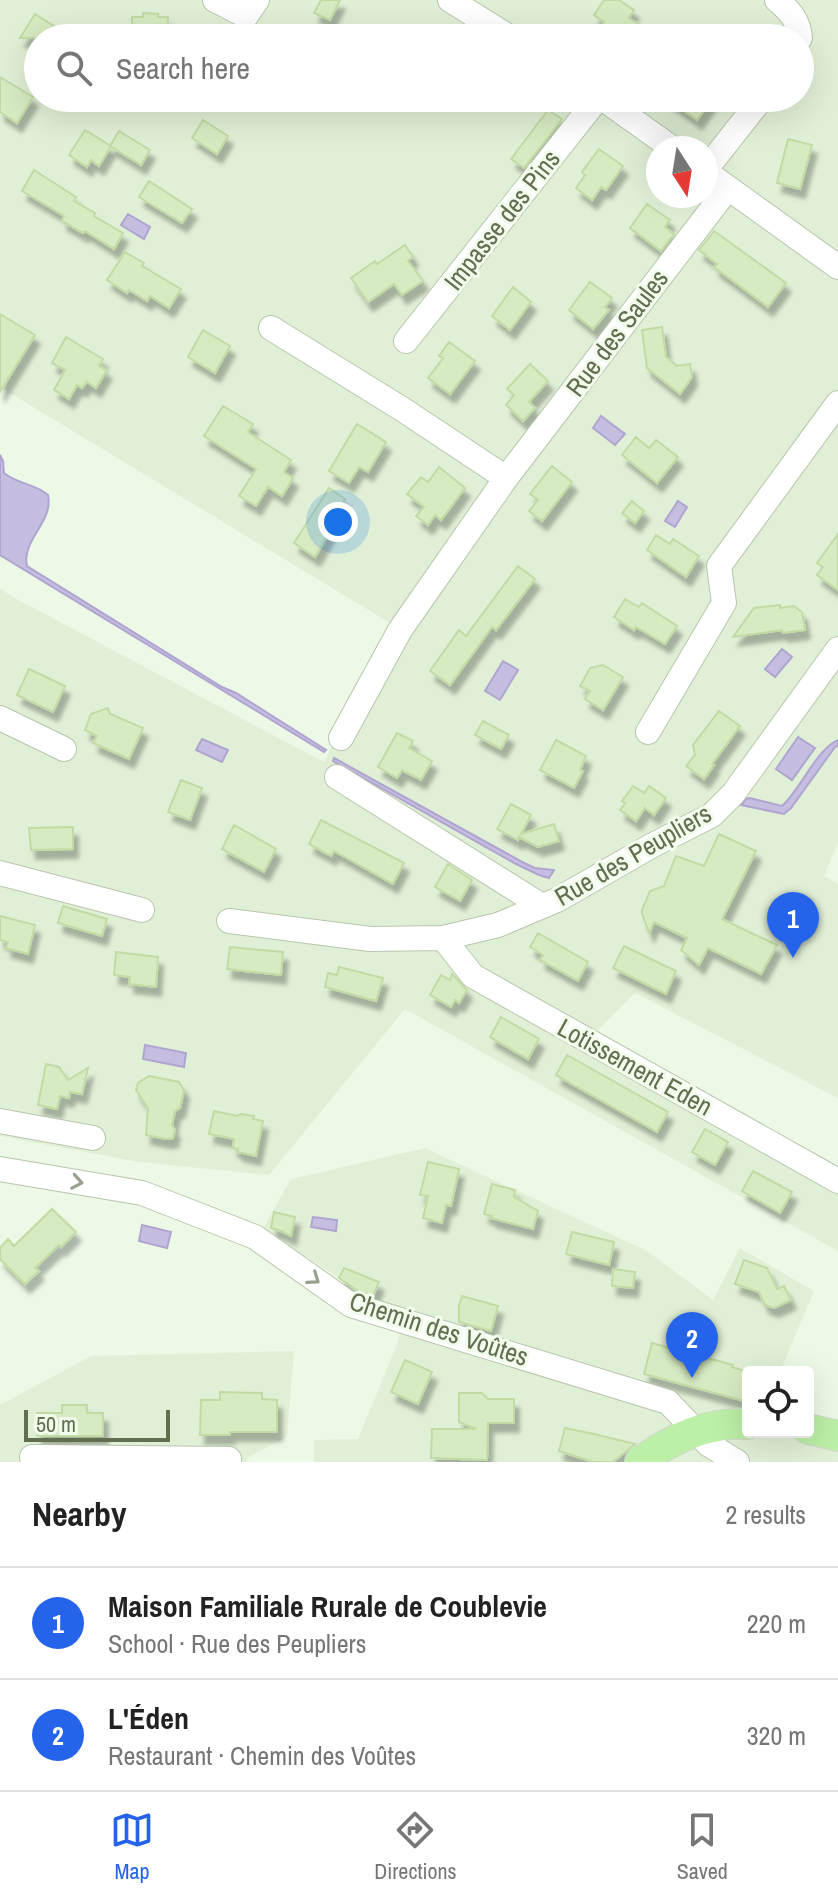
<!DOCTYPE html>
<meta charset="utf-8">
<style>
:root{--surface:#fff;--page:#f6f6f6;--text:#222;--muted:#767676;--line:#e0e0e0;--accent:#2563eb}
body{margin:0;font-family:"Archivo Narrow",sans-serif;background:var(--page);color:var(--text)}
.controls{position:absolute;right:24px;bottom:24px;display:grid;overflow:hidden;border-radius:8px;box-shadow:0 8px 32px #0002}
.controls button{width:72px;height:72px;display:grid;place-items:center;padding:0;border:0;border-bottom:2px solid var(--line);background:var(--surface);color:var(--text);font:40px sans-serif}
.compass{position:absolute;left:646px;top:136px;width:72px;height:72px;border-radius:50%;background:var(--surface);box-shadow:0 8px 32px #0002;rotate:168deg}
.scale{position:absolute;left:24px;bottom:20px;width:146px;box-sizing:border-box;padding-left:8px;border:4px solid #616f4f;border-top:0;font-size:22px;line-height:28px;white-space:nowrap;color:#616f4f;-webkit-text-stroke:6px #f1fcec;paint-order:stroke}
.you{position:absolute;left:338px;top:522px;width:28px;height:28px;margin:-20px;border:6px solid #fff;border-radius:50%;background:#1a73e8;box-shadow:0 0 0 12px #1a73e833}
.badge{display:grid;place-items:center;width:52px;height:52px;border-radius:50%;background:var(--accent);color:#fff;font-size:26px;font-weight:700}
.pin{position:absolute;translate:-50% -66px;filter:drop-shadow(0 2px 4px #0008)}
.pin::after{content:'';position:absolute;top:42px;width:28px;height:24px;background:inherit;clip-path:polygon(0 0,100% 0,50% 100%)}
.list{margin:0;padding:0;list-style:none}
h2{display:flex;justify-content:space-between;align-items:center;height:104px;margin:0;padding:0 32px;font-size:34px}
h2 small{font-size:26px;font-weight:400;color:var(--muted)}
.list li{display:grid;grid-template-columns:52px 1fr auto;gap:24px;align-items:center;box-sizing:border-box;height:112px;padding:0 32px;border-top:2px solid var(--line)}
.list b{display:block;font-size:30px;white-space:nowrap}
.list p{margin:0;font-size:26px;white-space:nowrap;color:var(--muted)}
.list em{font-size:26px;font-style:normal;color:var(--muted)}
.icon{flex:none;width:44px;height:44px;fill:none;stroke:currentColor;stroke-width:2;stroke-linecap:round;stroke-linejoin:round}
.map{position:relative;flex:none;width:838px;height:1462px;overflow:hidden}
.search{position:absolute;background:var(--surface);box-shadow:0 8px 32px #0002;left:24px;right:24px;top:24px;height:88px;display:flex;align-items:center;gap:20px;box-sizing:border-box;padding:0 28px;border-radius:44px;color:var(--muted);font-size:30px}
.sheet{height:328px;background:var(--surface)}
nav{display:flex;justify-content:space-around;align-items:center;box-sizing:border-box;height:112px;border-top:2px solid var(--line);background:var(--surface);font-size:22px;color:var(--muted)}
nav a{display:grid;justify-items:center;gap:4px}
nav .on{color:var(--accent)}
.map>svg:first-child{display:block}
</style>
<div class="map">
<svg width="838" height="1462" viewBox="0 0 838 1462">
<defs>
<filter id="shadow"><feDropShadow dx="5" dy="9" stdDeviation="2" flood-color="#0004"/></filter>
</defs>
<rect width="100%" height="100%" fill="#ecf9e6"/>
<path fill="#e0f0d6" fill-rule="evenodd" d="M0,0H838V842L824,876L838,884V1098L635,993L597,1031L838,1168V1251L405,1009L269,1175L139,1162L0,1136V588L11,596L324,762L390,623L0,387ZM38,38H800V98H38ZM658,148H706V196H658Z
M425,1148L647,1251L713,1300L740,1248L814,1291L780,1372H748V1432H808L838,1422V1462H314V1440L358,1439L398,1342L401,1319L263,1228L291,1179Z
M294,1351L287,1437L247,1458L246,1462H0V1405L91,1356Z"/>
<path fill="#c5bee0" stroke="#afa5d0" stroke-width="2" d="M128,214L150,227L144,239L121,225Z
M601,416L625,434L615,445L593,428Z
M0,455L3,461L4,473C17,484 36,484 48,495C54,522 21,540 27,566L222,687L236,693L326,750L324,752L0,555Z
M678,501L687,507L675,527L665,521Z
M782,649L792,657L775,677L765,669Z
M503,661L518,670L500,700L485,691Z
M798,737L815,748L792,780L776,769Z
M202,739L228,750L222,762L196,750Z
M838,740V746L835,747L791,808L784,814L741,805L746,799L750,798L782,806C801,789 815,751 838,740Z
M334,758L524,863L535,868L554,870L549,878L539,875L516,864L333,761Z
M145,1045L186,1053L184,1067L143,1059Z
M313,1217L337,1220L336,1231L311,1227Z
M142,1225L171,1232L167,1248L139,1241Z"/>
<path fill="#d7ebc2" stroke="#c2dba4" stroke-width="2" filter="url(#shadow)" d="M321,0H340L330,20L314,13Z
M604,0H619L634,10L629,18L637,23L635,28L650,38H618L601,26L604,22L594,15Z
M143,13L158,14V17H168L167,36L132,38V17H143Z
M35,14L73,38H20Z
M0,77L33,97L17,123L0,112Z
M666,98H713L697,120Z
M548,110L562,119L524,168L511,159Z
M203,120L228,136L217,154L192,138Z
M85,130L111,146L99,166L91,160L87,167L69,155Z
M119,131L150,150L141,165L110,146Z
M788,139L812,145L800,189L777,183Z
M599,149L623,166L606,190L601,187L592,200L576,188L585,175L582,172Z
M34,170L76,197L74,201L95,213L94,216L123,233L114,249L85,231L83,233L62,221L64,216L22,191Z
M149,181L192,209L182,223L139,197Z
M647,204L670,220L665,227L674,234L661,251L630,228Z
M714,231L786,283L768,307L714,267L717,264L699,250Z
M405,245L413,257L408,261L423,281L402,295L394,284L368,302L351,278L375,261L377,264Z
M125,252L144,263L142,266L181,289L169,308L150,296L147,301L129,290L127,293L107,280Z
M590,282L612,298L605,307L609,310L593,329L569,310Z
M513,287L531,302L510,330L492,316Z
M0,314L35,335L0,392Z
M662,327L666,357L677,366L690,364L692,377L680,394L647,368L642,330Z
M203,330L230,346L215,373L188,357Z
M66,337L103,359L99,366L107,370L96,388L87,382L82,388L77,385L69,399L54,390L65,370L52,363Z
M449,342L475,361L450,394L428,378L443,358L439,356Z
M530,364L548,381L529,402L535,408L523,421L506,405L514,395L507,389Z
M223,406L253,424L248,432L291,460L284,472L293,478L282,496L268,487L256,506L239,496L256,469L204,436Z
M357,424L386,442L368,472L359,467L349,483L329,471Z
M636,437L649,448L656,440L678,457L657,483L622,455Z
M552,466L572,482L542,521L529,511L538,500L530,494Z
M439,467L465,488L441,520L435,515L428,525L416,516L424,507L407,494L421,477L428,482Z
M329,488L345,499L334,521L336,522L315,557L294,543Z
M632,501L644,511L635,523L622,513Z
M838,534V590L817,575L823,567L817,563Z
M656,535L670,544L673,539L699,556L686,577L647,550Z
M518,566L535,579L496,630L492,627L450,685L430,671L459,630L466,636Z
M625,599L639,607L642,603L677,626L665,644L636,627L634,630L614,617Z
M780,605V608L794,606L802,612L805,630L783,633L782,630L733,637L754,608Z
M603,665L623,677L603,710L585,699L590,691L580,686L590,668Z
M29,669L65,686L53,712L17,695Z
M108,708L110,714L143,728L129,759L93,743L97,736L85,730L91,714Z
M719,711L740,726L712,764L714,765L704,779L686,766L695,755L693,745Z
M483,721L509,735L501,749L475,735Z
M397,733L413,741L409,748L432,761L421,780L402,770L397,778L378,767Z
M556,740L586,756L580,770L583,771L574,788L540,770Z
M181,780L202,788L190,820L168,812Z
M633,786L644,793L649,786L666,798L654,815L645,808L636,821L620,810L625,803L622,801Z
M511,804L531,815L521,834L554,824L559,841L538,847L519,837L518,840L497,829Z
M321,820L404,863L393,884L334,851L331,856L309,844Z
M234,825L276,849L264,872L222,849Z
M73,827V849L31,850L29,828Z
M719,834L756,851L722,919L777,945L761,974L708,948L699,965L681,950L687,938L654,922L649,933L642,913V910L650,891L664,886L676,856L704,866Z
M448,864L472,880L460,901L435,887Z
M63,906L107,919L102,936L58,923Z
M0,916L35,925L28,954L6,948L8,942L0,940Z
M538,933L588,962L578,981L540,960L543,955L530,947Z
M624,946L676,971L666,994L613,968Z
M230,947L283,952L281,975L227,969Z
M116,952L158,957L156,987L129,984L130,977L114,975Z
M339,967L383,978L376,1001L325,987L328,973L337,975Z
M452,974L467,990L459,1003L455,1000L451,1007L430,995L441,975L450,980Z
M501,1017L539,1039L528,1059L490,1037Z
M567,1055L668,1112L657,1132L556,1075Z
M46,1064L59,1067L68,1080L88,1068L82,1094L70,1092L69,1098L60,1096L57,1109L38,1105Z
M149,1076L179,1082L184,1090L180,1108L175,1111L172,1125L175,1130L173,1138L166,1139L146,1135L148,1108L136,1090L138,1083Z
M214,1111L237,1116L241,1114L254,1116L253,1119L263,1121L256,1156L238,1152V1149L233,1148L234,1139L209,1134Z
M705,1129L728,1142L715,1165L692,1152Z
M428,1162L459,1169L451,1206L446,1205L442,1223L423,1218L428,1196L420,1195Z
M753,1171L792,1192L780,1213L742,1191Z
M492,1184L515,1190L514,1197L538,1211L533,1229L491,1218L492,1216L484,1214Z
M52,1209L76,1232L61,1247L59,1245L35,1268L39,1271L25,1284L0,1259V1248L8,1239L14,1246Z
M274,1212L295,1217L291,1236L281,1231L271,1228Z
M572,1232L614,1242L609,1265L566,1254Z
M744,1260L767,1268L777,1289L784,1286L791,1300L774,1308L765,1305L759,1292L735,1284Z
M344,1268L379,1282L373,1296L358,1291L339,1278Z
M613,1269L635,1272L633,1288L612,1286Z
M462,1296L498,1306L491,1331L459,1322V1306Z
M652,1343L733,1365L732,1367L748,1372V1402L644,1374Z
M405,1360L432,1372L418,1404L391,1392Z
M220,1392L262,1393V1399L277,1400V1432H230V1435H200L201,1400H220Z
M459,1393H482L488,1399H514V1423H488L487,1460L431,1458L432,1429H476L459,1422Z
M62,1405H87V1413H103V1436H37V1413H62Z
M565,1428L594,1434L635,1444L613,1462H593L559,1451Z"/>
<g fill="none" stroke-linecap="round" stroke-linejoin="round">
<g stroke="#b8c6ac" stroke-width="26">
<path id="minor" d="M215,0L246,16L257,0
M450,0L511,38
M777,0C790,11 799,21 800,38
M602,98L672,148
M706,169L762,98
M706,172L838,267
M271,328L402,409L506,478
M406,341L598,98
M0,718L64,749
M648,732L724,603L719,566L838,403
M341,738L400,630L506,478L728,188
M337,777L542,906
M0,873L142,910
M229,921L370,939L443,938L498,925L557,900L651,846L712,815L733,794L838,649
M443,938L473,976L838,1181
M0,1121L93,1138
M0,1169L142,1193L255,1237L351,1305L668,1402L708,1444L737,1462
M33,1462L32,1457L229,1459V1462"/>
</g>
<g stroke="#d3d7ce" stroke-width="32">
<path id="major" d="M808,1429L838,1436
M640,1462C671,1439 709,1422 748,1424"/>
</g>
<use href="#minor" stroke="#fff" stroke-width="24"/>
<use href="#major" stroke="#bcefa7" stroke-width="30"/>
</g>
<defs><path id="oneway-chevron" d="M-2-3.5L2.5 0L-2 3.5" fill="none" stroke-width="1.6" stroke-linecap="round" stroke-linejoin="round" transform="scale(2)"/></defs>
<g stroke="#98a18d">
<use href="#oneway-chevron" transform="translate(77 1182) rotate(10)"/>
<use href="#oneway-chevron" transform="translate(314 1279) rotate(35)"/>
</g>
<g text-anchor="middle" stroke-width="6" stroke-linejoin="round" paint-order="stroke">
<g font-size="26" fill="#616f4f" stroke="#f1fcec">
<text transform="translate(502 220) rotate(-52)" y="9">Impasse des Pins</text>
<text transform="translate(617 333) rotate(-53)" y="9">Rue des Saules</text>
<text transform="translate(633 855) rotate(-30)" y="9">Rue des Peupliers</text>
<text transform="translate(635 1067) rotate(29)" y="9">Lotissement Eden</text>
<text transform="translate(439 1329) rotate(18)" y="9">Chemin des Voûtes</text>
</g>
</g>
</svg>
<div class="controls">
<button><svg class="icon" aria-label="locate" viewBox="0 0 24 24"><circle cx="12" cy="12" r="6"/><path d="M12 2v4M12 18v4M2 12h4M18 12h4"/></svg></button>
</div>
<svg class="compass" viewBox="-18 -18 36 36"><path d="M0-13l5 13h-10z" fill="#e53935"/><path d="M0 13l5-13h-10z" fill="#767676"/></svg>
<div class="scale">50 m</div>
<div class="you"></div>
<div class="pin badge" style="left:793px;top:958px">1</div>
<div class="pin badge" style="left:692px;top:1378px">2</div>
<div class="search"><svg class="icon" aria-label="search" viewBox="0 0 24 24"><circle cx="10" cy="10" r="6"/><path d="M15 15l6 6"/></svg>Search here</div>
</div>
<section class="sheet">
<h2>Nearby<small>2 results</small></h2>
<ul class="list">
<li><span class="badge">1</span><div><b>Maison Familiale Rurale de Coublevie</b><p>School · Rue des Peupliers</p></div><em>220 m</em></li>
<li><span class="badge">2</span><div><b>L'Éden</b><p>Restaurant · Chemin des Voûtes</p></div><em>320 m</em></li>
</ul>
</section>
<nav>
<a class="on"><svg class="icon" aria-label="map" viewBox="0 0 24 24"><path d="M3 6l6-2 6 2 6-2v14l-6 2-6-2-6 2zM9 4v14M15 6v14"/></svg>Map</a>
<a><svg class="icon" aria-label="directions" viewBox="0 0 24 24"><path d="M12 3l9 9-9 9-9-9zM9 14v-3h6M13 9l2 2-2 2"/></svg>Directions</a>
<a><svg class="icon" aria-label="saved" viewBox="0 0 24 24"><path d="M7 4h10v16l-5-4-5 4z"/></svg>Saved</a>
</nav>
